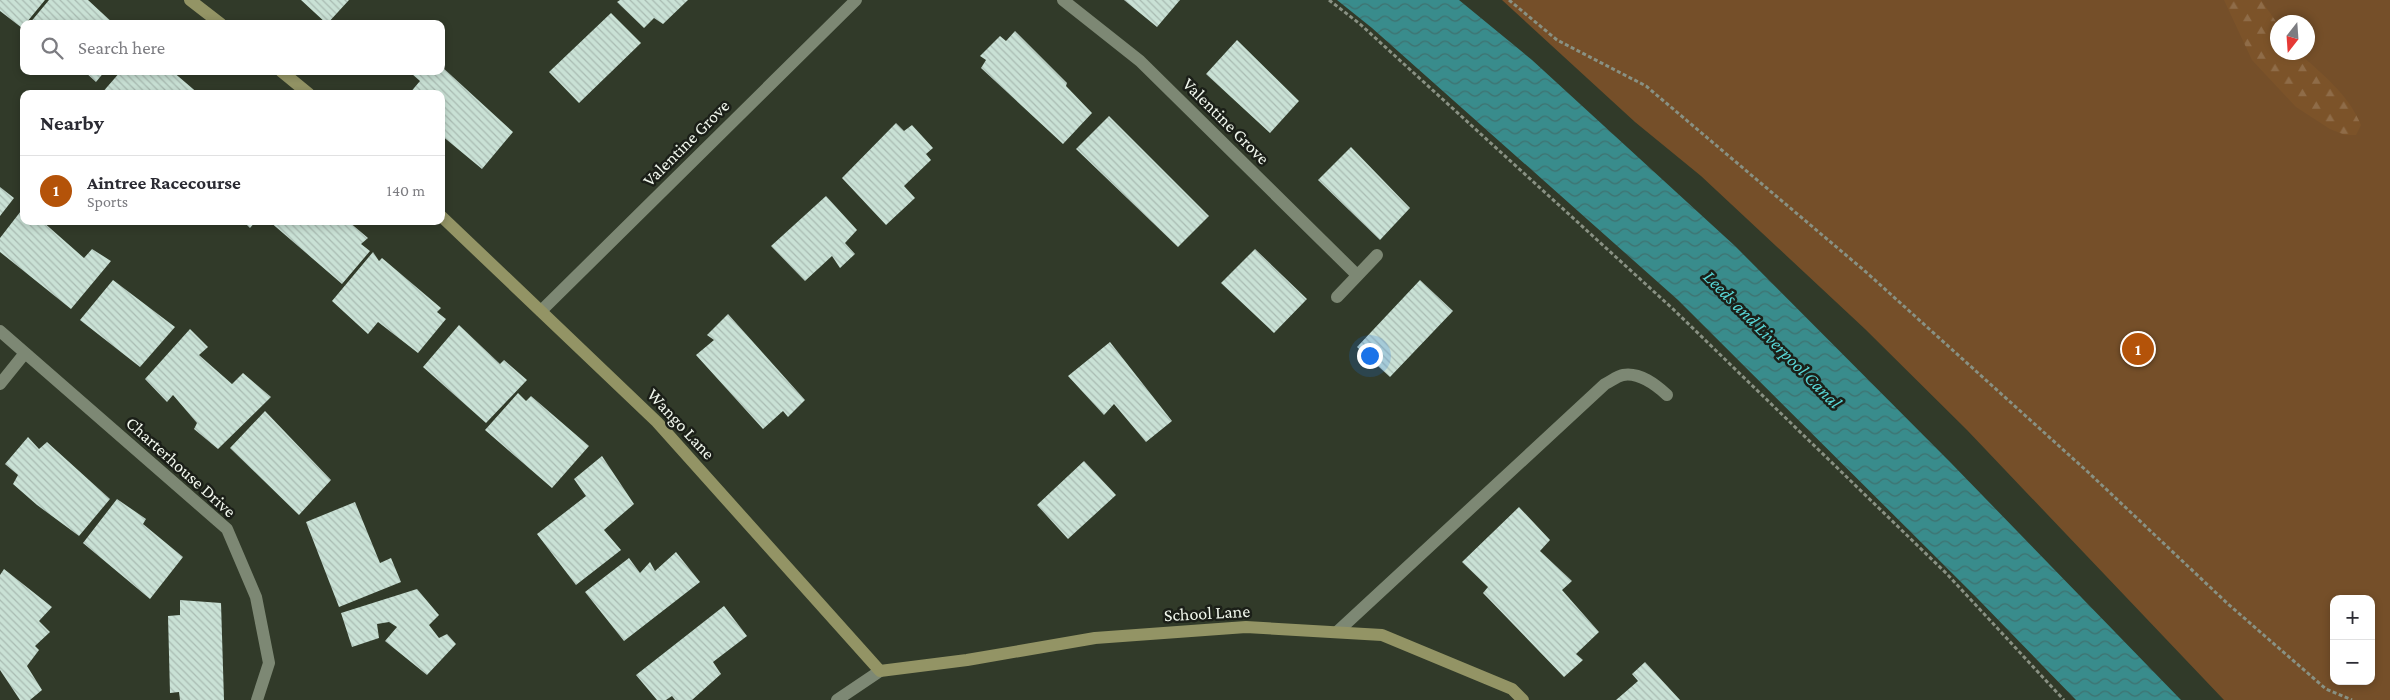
<!DOCTYPE html>
<meta charset="utf-8">
<style>
:root{--surface:#fff;--page:#f7f7f7;--text:#2b2b33;--muted:#7c7c81;--line:#e1e1e2;--accent:#b45309}
body{margin:0;font-family:"Crimson Pro",serif;background:var(--page);color:var(--text)}
.controls{position:absolute;right:15px;bottom:15px;display:grid;overflow:hidden;border-radius:10px;box-shadow:0 2px 8px #0003}
.controls button{width:45px;height:45px;display:grid;place-items:center;padding:0;border:0;border-bottom:1px solid var(--line);background:var(--surface);color:var(--text);font:25px sans-serif}
.compass{position:absolute;left:2270px;top:15px;width:45px;height:45px;border-radius:50%;background:var(--surface);box-shadow:0 2px 8px #0003;rotate:197deg}
.you{position:absolute;left:1369px;top:355px;width:18px;height:18px;margin:-12px;border:4px solid #fff;border-radius:50%;background:#1a73e8;box-shadow:0 0 0 8px #1a73e833}
.badge{display:grid;place-items:center;width:32px;height:32px;border-radius:50%;background:var(--accent);color:#fff;font-size:16px;font-weight:700}
.pin{position:absolute;translate:-50% -50%;border:2px solid #fff;box-shadow:0 1px 5px #0006}
.list{margin:0;padding:0;list-style:none}
h2{display:flex;justify-content:space-between;align-items:center;height:65px;margin:0;padding:0 20px;font-size:21px}
h2 small{font-size:16px;font-weight:400;color:var(--muted)}
.list li{display:grid;grid-template-columns:32px 1fr auto;gap:15px;align-items:center;box-sizing:border-box;height:70px;padding:0 20px;border-top:1px solid var(--line)}
.list b{display:block;font-size:19px;white-space:nowrap}
.list p{margin:0;font-size:16px;white-space:nowrap;color:var(--muted)}
.list em{font-size:16px;font-style:normal;color:var(--muted)}
.icon{flex:none;width:28px;height:28px;fill:none;stroke:currentColor;stroke-width:2;stroke-linecap:round;stroke-linejoin:round}
.map{position:relative;flex:none;width:2390px;height:700px;overflow:hidden}
.search{position:absolute;background:var(--surface);box-shadow:0 2px 8px #0003;left:20px;top:20px;width:425px;height:55px;display:flex;align-items:center;gap:12px;box-sizing:border-box;padding:0 18px;border-radius:10px;color:var(--muted);font-size:19px}
.panel{position:absolute;background:var(--surface);box-shadow:0 2px 8px #0003;left:20px;top:90px;width:425px;height:135px;border-radius:10px}
.map>svg:first-child{display:block}
</style>
<div class="map">
<svg width="2390" height="700" viewBox="0 0 2390 700">
<defs>
<pattern id="forest-firs" width="22" height="20" patternUnits="userSpaceOnUse" patternTransform="scale(1.25)"><rect width="22" height="20" fill="#7c5329"/><path d="M5 1l3.5 6h-7zM16 11l3.5 6h-7z" fill="#8f6c48"/></pattern>
<pattern id="water-waves" width="16" height="10" patternUnits="userSpaceOnUse" patternTransform="scale(1.25)"><rect width="16" height="10" fill="#398c8c"/><path d="M0 5q4-4 8 0t8 0" fill="none" stroke="#3f7270"/></pattern>
<pattern id="building-back-hatch" width="6" height="6" patternUnits="userSpaceOnUse" patternTransform="scale(1.25)"><rect width="6" height="6" fill="#c9e1d5"/><path d="M-1 5l2 2M0 0l6 6M5-1l2 2" fill="none" stroke="#a9bbb2"/></pattern>
</defs>
<rect width="100%" height="100%" fill="#313a29"/>
<path fill="#754f29" fill-rule="evenodd" d="M1502,0H2390V700H2224L1967,430L1865,329L1701,176L1635,122ZM2278,22H2308V52H2278ZM2334,599H2371V681H2334Z"/>
<path fill="url(#forest-firs)" d="M2224,0H2261L2277,23L2278,52L2299,53C2322,74 2349,95 2361,125L2356,135H2345L2330,129L2296,107L2252,60Z"/>
<path fill="url(#water-waves)" d="M1337,0H1459L1532,60L1735,246L1951,463L2181,700H2076L1976,597L1678,300L1372,28Z"/>
<path fill="url(#building-back-hatch)" d="M0,0H45L22,28L0,11Z
M49,0H88L114,24H29Z
M301,0H349L327,24Z
M620,0H688L663,24L654,18L644,28L617,2Z
M1124,0H1180L1157,27Z
M611,13L641,43L579,103L549,72Z
M1015,31L1067,83L1066,86L1092,113L1063,144L981,68L986,60L980,56L1000,36L1006,41Z
M1237,40L1299,101L1270,133L1206,74Z
M441,66L513,132L482,169L441,135V94H409L420,81L412,74L414,71H441Z
M84,71H105L96,82Z
M121,71H172L199,94H101Z
M1109,116L1209,216L1178,247L1076,149Z
M896,123L904,131L912,125L933,148L926,154L931,160L904,186L915,198L886,225L842,178Z
M1351,147L1410,208L1380,240L1318,180Z
M0,187L14,198L0,216Z
M826,196L857,230L845,243L855,254L840,268L832,256L805,281L771,246Z
M24,207V221H42L84,258L92,249L111,261L71,309L0,252V238Z
M243,221H256L250,228Z
M269,221H348L368,238L361,244L370,251L342,284Z
M1255,249L1307,299L1274,333L1221,283Z
M373,252L379,261L382,258L441,308L437,312L446,319L418,353L378,322L368,334L332,301Z
M113,280L175,327L140,367L80,320Z
M1420,280L1453,311L1390,377L1357,347Z
M728,314L805,400L788,417L783,411L763,429L696,355L714,340L707,335Z
M459,325L500,364L504,360L527,380L486,423L423,367Z
M190,329L208,347L199,355L232,384L243,373L271,397L218,449L194,429L197,423L173,395L167,402L145,379Z
M1110,342L1172,421L1146,442L1114,404L1104,415L1068,376Z
M518,393L526,401L531,396L589,446L552,488L485,430Z
M265,411L331,480L299,515L230,448Z
M28,437L39,449L47,442L110,499L79,536L37,505L13,484L18,475L5,464Z
M602,456L634,504L604,530L621,550L576,585L537,534L586,496L574,479Z
M1084,461L1116,495L1068,539L1037,505Z
M117,499L146,519L143,524L183,557L150,599L83,543Z
M355,502L380,563L391,558L401,582L339,607L306,522Z
M1519,507L1550,540L1540,551L1572,581L1562,590L1599,632L1576,654L1583,660L1564,677L1483,593L1488,587L1462,562Z
M676,552L700,582L624,641L585,592L629,558L640,573L650,562L655,571Z
M4,569L52,607L39,621L50,632L35,646L39,650L27,666L42,690L30,700H20L0,670V575Z
M417,589L439,615L429,625L439,638L447,634L456,644L427,675L385,641L397,627L389,622L377,624L379,638L352,647L341,613Z
M180,600L221,603L224,700H180L179,692L170,693L168,616L180,615Z
M724,606L747,636L713,662L721,674L692,700H675L672,696L666,700H657L636,675Z
M1645,662L1680,700H1616L1638,681L1632,674Z"/>
<g fill="none" stroke-linecap="round" stroke-linejoin="round">
<path stroke="#899183" stroke-width="3" stroke-dasharray="4 2.5" stroke-linecap="butt" d="M1329,0L1360,24L1673,309L1947,574L2064,700
M1509,0L1557,40L1646,86L1866,272L2089,473L2228,604L2326,689L2352,700"/>
<path stroke="#7d8874" stroke-width="12" d="M1337,632L1605,384C1610,382 1617,376 1623,375C1640,372 1656,385 1667,395"/>
<path stroke="#7d8874" stroke-width="12" d="M1063,0L1140,61L1357,275
M1337,297L1377,255
M541,311L856,0
M0,331L227,529L256,597L269,663L257,700
M0,384L25,353"/>
<path stroke="#7d8874" stroke-width="12" d="M837,700L880,671"/>
<path stroke="#939465" stroke-width="12" d="M190,0L221,24
M281,71L309,94
M441,216L657,422L880,671L967,660L1095,638L1246,627L1382,635L1512,689L1523,700"/>
</g>
<g text-anchor="middle" stroke-width="5" stroke-linejoin="round" paint-order="stroke">
<g font-size="18" fill="#f1f7ed" stroke="#1b1f18">
<text transform="translate(1226 121) rotate(45)" y="6">Valentine Grove</text>
<text transform="translate(686 143) rotate(-45)" y="6">Valentine Grove</text>
<text transform="translate(681 424) rotate(47)" y="6">Wango Lane</text>
<text transform="translate(181 467) rotate(42)" y="6">Charterhouse Drive</text>
<text transform="translate(1207 613) rotate(-3)" y="6">School Lane</text>
</g>
<g font-size="19" font-style="italic" fill="#58d5d5" stroke="#1b1f18">
<text transform="translate(1773 339) rotate(45)" y="7">Leeds and Liverpool Canal</text>
</g>
</g>
</svg>
<div class="controls">
<button>+</button>
<button>−</button>
</div>
<svg class="compass" viewBox="-18 -18 36 36"><path d="M0-13l5 13h-10z" fill="#e53935"/><path d="M0 13l5-13h-10z" fill="#7c7c81"/></svg>
<div class="you"></div>
<div class="pin badge" style="left:2138px;top:349px">1</div>
<div class="search"><svg class="icon" aria-label="search" viewBox="0 0 24 24"><circle cx="10" cy="10" r="6"/><path d="M15 15l6 6"/></svg>Search here</div>
<section class="panel">
<h2>Nearby<small></small></h2>
<ul class="list">
<li><span class="badge">1</span><div><b>Aintree Racecourse</b><p>Sports</p></div><em>140 m</em></li>
</ul>
</section>
</div>
